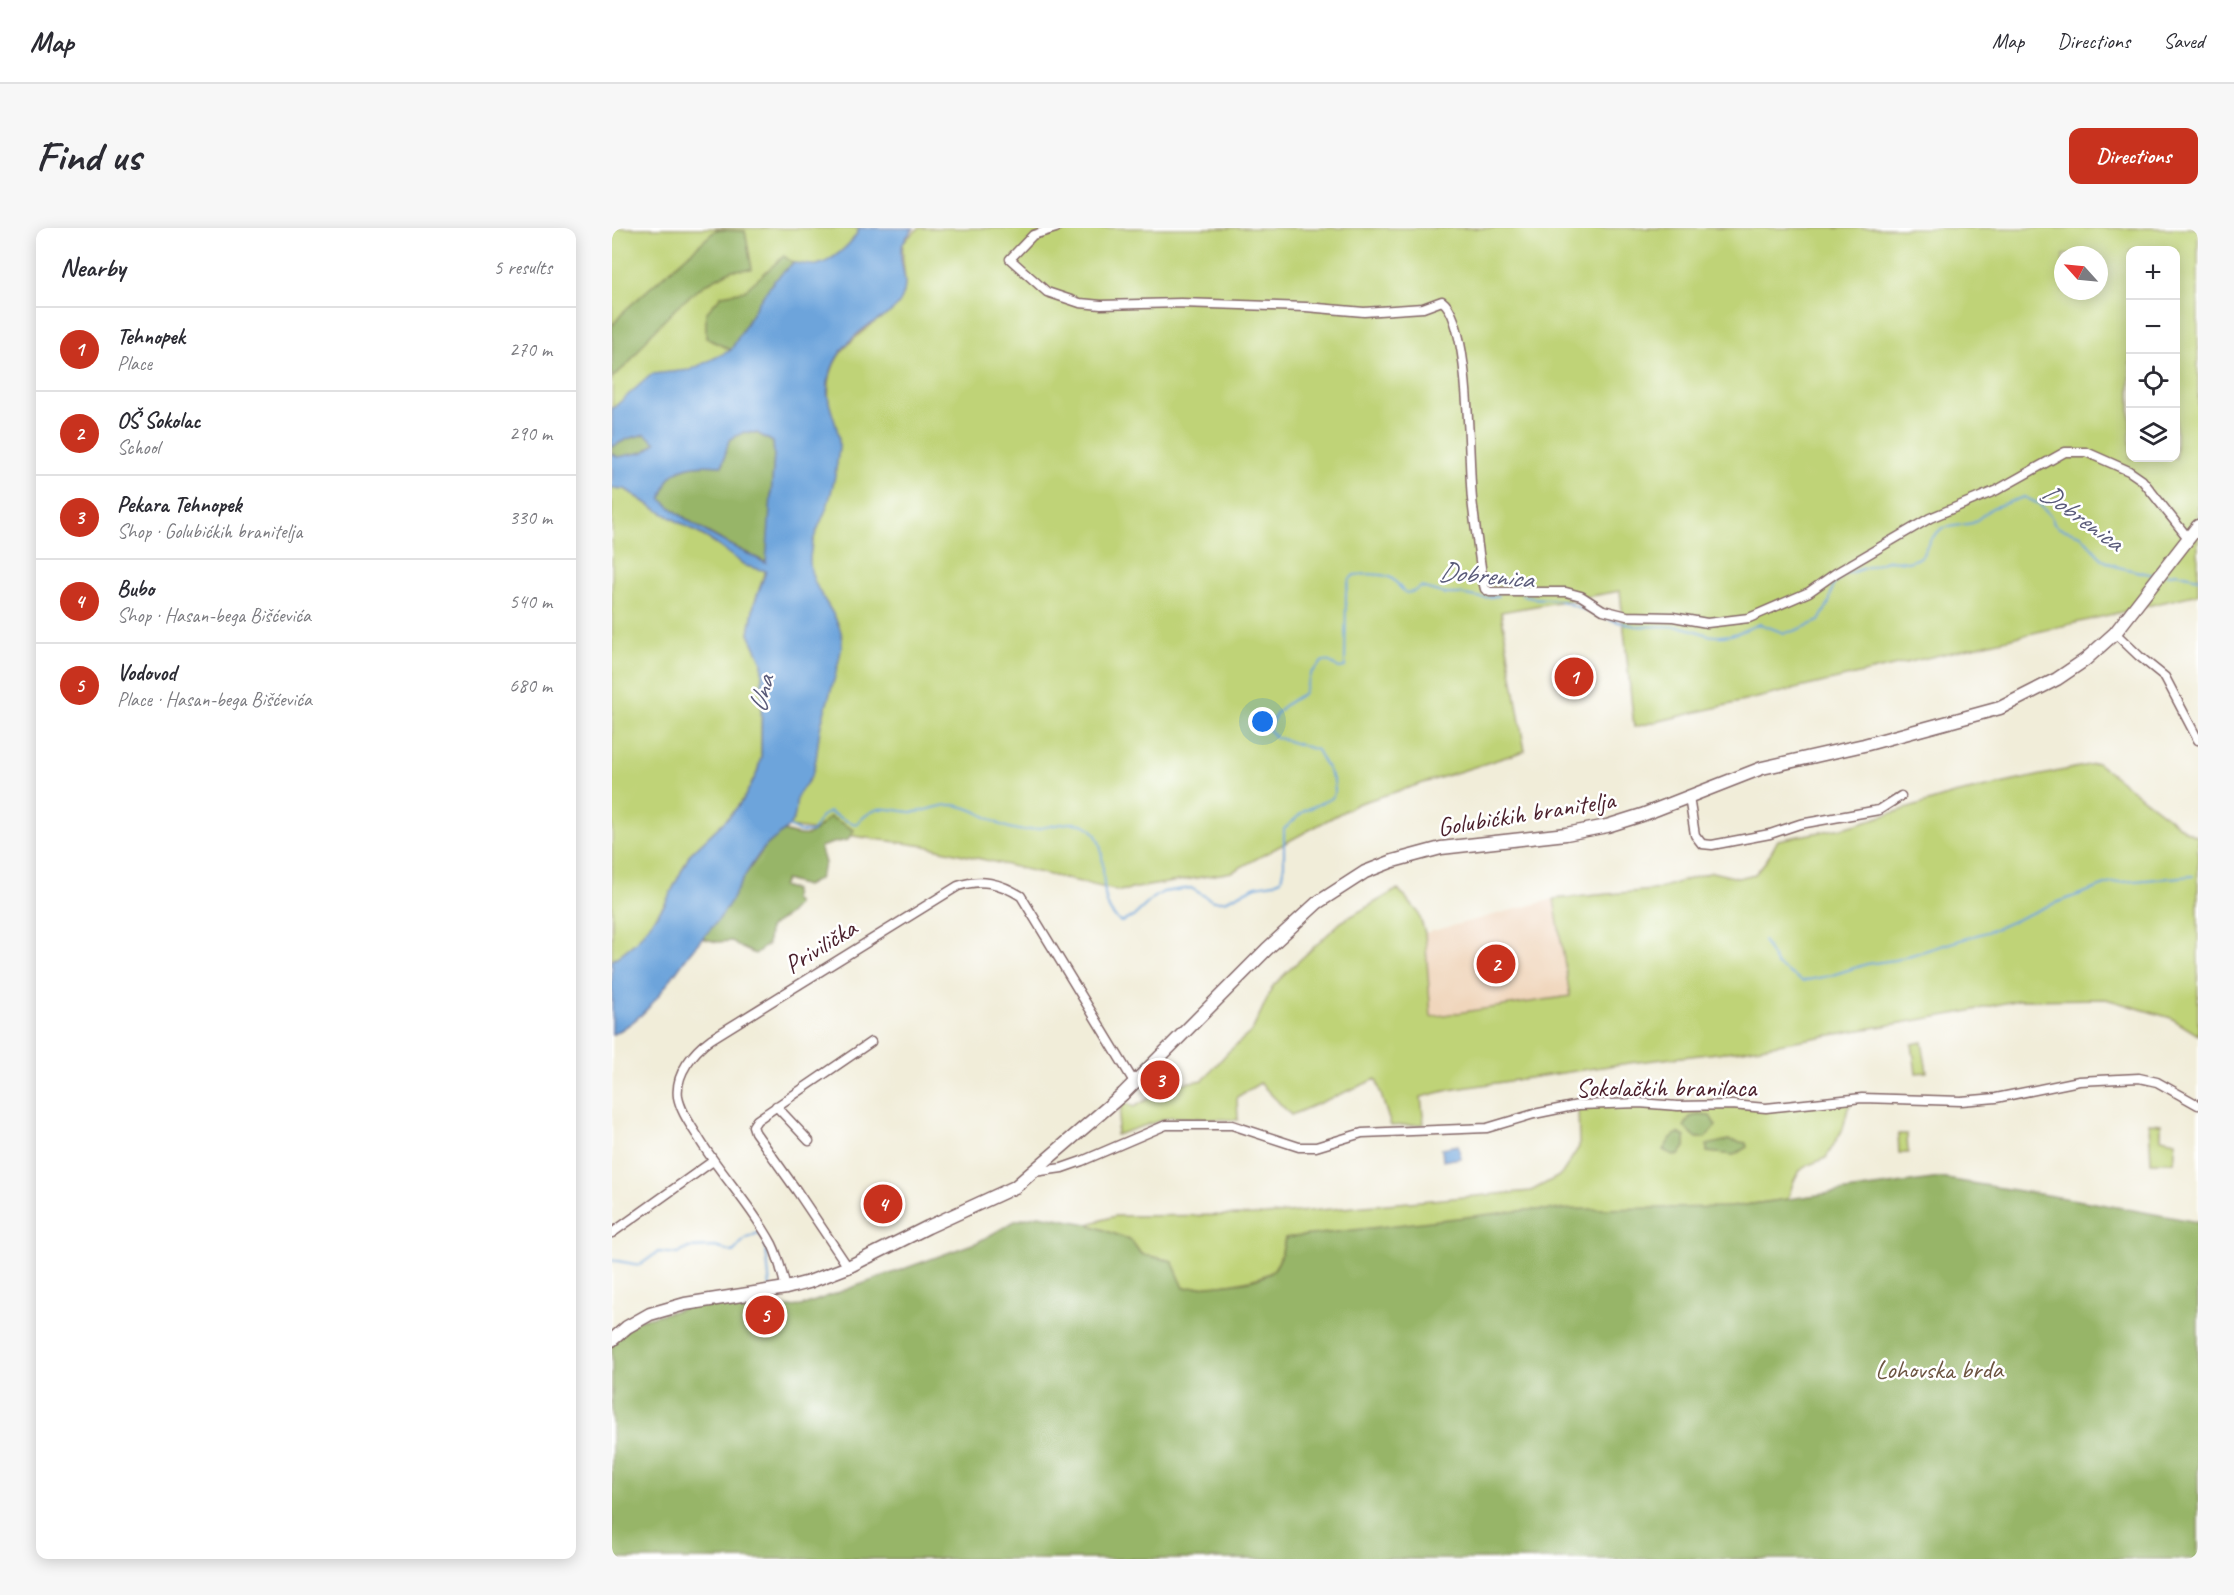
<!DOCTYPE html>
<meta charset="utf-8">
<style>
:root{--surface:#fff;--page:#f7f7f7;--text:#2b2b33;--muted:#7c7c81;--line:#e1e1e2;--accent:#c8321e}
body{margin:0;font-family:Caveat,sans-serif;background:var(--page);color:var(--text)}
.controls{position:absolute;right:18px;top:18px;display:grid;overflow:hidden;border-radius:12px;box-shadow:0 3px 15px #0003}
.controls button{width:54px;height:54px;display:grid;place-items:center;padding:0;border:0;border-bottom:2px solid var(--line);background:var(--surface);color:var(--text);font:30px sans-serif}
.compass{position:absolute;left:1442px;top:18px;width:54px;height:54px;border-radius:50%;background:var(--surface);box-shadow:0 3px 15px #0003;rotate:297deg}
.you{position:absolute;left:651px;top:494px;width:21px;height:21px;margin:-15px;border:4px solid #fff;border-radius:50%;background:#1a73e8;box-shadow:0 0 0 9px #1a73e833}
.badge{display:grid;place-items:center;width:39px;height:39px;border-radius:50%;background:var(--accent);color:#fff;font-size:20px;font-weight:700}
.pin{position:absolute;translate:-50% -50%;border:3px solid #fff;box-shadow:0 2px 6px #0006}
.list{margin:0;padding:0;list-style:none}
h2{display:flex;justify-content:space-between;align-items:center;height:78px;margin:0;padding:0 24px;font-size:26px}
h2 small{font-size:20px;font-weight:400;color:var(--muted)}
.list li{display:grid;grid-template-columns:39px 1fr auto;gap:18px;align-items:center;box-sizing:border-box;height:84px;padding:0 24px;border-top:2px solid var(--line)}
.list b{display:block;font-size:22px;white-space:nowrap}
.list p{margin:0;font-size:20px;white-space:nowrap;color:var(--muted)}
.list em{font-size:20px;font-style:normal;color:var(--muted)}
.icon{flex:none;width:33px;height:33px;fill:none;stroke:currentColor;stroke-width:2;stroke-linecap:round;stroke-linejoin:round}
.map{position:relative;flex:none;width:1586px;height:1331px;overflow:hidden;border-radius:12px}
header{display:flex;align-items:center;gap:36px;box-sizing:border-box;height:84px;padding:0 30px;background:var(--surface);border-bottom:2px solid var(--line)}
header strong{font-size:28px}
nav{display:flex;gap:33px;margin-inline-start:auto;font-size:21px}
.intro{display:flex;align-items:center;justify-content:space-between;box-sizing:border-box;height:144px;padding:0 36px}
h1{margin:0;font-size:42px}
.button{padding:15px 27px;border-radius:12px;background:var(--accent);color:#fff;font-size:21px;font-weight:700}
main{display:flex;gap:36px;padding:0 36px}
aside{flex:1;background:var(--surface);border-radius:12px;box-shadow:0 3px 15px #0003}
.map>svg:first-child{display:block}
</style>
<header>
<strong>Map</strong>
<nav><a>Map</a><a>Directions</a><a>Saved</a></nav>
</header>
<div class="intro"><h1>Find us</h1><a class="button">Directions</a></div>
<main>
<aside>
<h2>Nearby<small>5 results</small></h2>
<ul class="list">
<li><span class="badge">1</span><div><b>Tehnopek</b><p>Place</p></div><em>270 m</em></li>
<li><span class="badge">2</span><div><b>OŠ Sokolac</b><p>School</p></div><em>290 m</em></li>
<li><span class="badge">3</span><div><b>Pekara Tehnopek</b><p>Shop · Golubićkih branitelja</p></div><em>330 m</em></li>
<li><span class="badge">4</span><div><b>Bubo</b><p>Shop · Hasan-bega Bišćevića</p></div><em>540 m</em></li>
<li><span class="badge">5</span><div><b>Vodovod</b><p>Place · Hasan-bega Bišćevića</p></div><em>680 m</em></li>
</ul>
</aside>
<div class="map">
<svg width="1586" height="1331" viewBox="0 0 1586 1331">
<rect width="100%" height="100%" fill="#fff"/>
<filter id="ink" filterUnits="userSpaceOnUse"><feTurbulence type="fractalNoise" baseFrequency=".0167" numOctaves="2"/><feDisplacementMap in="SourceGraphic" scale="12" xChannelSelector="R" yChannelSelector="G"/><feConvolveMatrix kernelMatrix="1 2 1 2 8 2 1 2 1" color-interpolation-filters="sRGB"/></filter>
<filter id="wash" filterUnits="userSpaceOnUse"><feTurbulence type="fractalNoise" baseFrequency=".008" numOctaves="4" result="noise"/><feDisplacementMap in="SourceGraphic" scale="24" xChannelSelector="R" yChannelSelector="G"/><feGaussianBlur stdDeviation="1.35" result="paint"/><feColorMatrix in="noise" values="0 0 0 0 0 0 0 0 0 0 0 0 0 0 0 0 0 1.4 0 .05"/><feComposite in="paint" operator="in"/></filter>
<g filter="url(#wash)">
<rect width="100%" height="100%" fill="#f1edd9"/>
<path fill="#f0d6bc" d="M942,671L958,768L819,789L813,705Z"/>
<path fill="#bfd377" stroke="#847951" stroke-width="1.5" fill-rule="evenodd" d="M0,0H251L246,9L109,140L0,187Z
M307,0H1586V366L1022,499L1008,363L889,384L913,523L745,576L620,644L507,663L313,618L177,599L205,458L193,364L218,185C210,134 230,119 268,90C275,85 285,80 289,72C298,52 288,36 291,14ZM1518,22H1564V230H1518ZM1451,27H1487V63H1451Z
M0,260L13,261L42,280L95,310L134,338L154,342L142,376L137,406L150,434L149,529L145,545L131,572L117,589L78,626L53,676L24,714L0,733Z
M1485,535L1574,603L1586,609V807L1559,790L1494,771L1406,772L1353,784L1131,822L1017,835L837,862L809,869L812,896L779,898L764,851L679,887L648,855L625,869L626,892L559,889L504,907L510,877L513,875L522,879L560,857L591,852L616,824L640,803L661,758L677,742L729,694L786,661L806,684L813,705L819,789L958,768L942,671L1041,662L1100,644L1126,650L1143,646L1154,633L1166,612L1235,599L1342,566Z
M1310,814L1315,844L1304,845L1300,816Z
M1242,871L1236,880L1231,901L1214,930C1185,941 1185,941 1176,971L1119,979L673,1010C671,1021 669,1032 662,1041C651,1055 591,1059 572,1060L559,1033L529,1026L519,1012L476,996L503,988L653,987L919,963L949,947L967,919L966,877L1134,879Z
M1537,895L1549,896V910L1564,913L1562,934H1539Z
M1286,906H1295L1296,925H1287Z"/>
<path fill="#97b568" stroke="#706a4a" stroke-width="1.5" d="M104,2L133,3L140,41L120,42L94,56L68,76L38,107L17,135L0,150V98L13,82Z
M172,28L181,35C152,62 138,88 119,122L94,110V85L110,67L132,63Z
M132,204L145,205L161,214L162,227L155,335C118,316 80,299 49,271C52,265 54,254 59,249C71,235 94,237 110,238L117,212Z
M33,206L44,215L32,224L6,229L0,226V219L15,211Z
M218,589L242,602L236,612L221,615L208,619L213,635L207,651L194,658L173,652L170,658L182,662L181,671L185,676C179,687 167,692 157,700L156,716L143,726L130,720L120,713L105,714L89,710L109,688L129,653L153,619L171,603C201,612 197,607 218,589Z
M1086,887L1098,888L1104,898L1093,910H1085L1072,899L1078,889Z
M1066,905L1073,909V919L1067,927L1063,928L1051,922L1059,910Z
M1116,912L1134,915L1135,919L1122,927L1095,924V917Z
M1328,950L1483,975L1586,994V1331H0V1112L26,1092L116,1069L131,1083L189,1078L366,1014L403,993L427,987L476,996L519,1012L529,1026L560,1033L572,1060C592,1058 650,1057 662,1041C669,1032 671,1021 673,1010L914,982L1119,979Z"/>
<path fill="#6da4db" stroke="#5c6283" stroke-width="1.5" fill-rule="evenodd" d="M247,0H302C299,4 293,10 291,15C283,35 301,51 288,74C282,85 265,92 254,99C239,110 223,127 218,147C209,176 229,193 227,220C225,239 221,261 215,279C208,297 198,313 198,333C198,364 232,388 230,415C227,443 216,469 209,497C205,513 206,532 200,547C196,555 190,560 186,567C183,573 185,582 182,590C177,603 162,609 153,619C135,639 125,665 110,687C100,701 87,713 77,726C51,760 40,786 0,807V733L24,714L53,676L78,626L117,589L131,572L145,545L149,529L150,434L137,406L142,376L154,343L134,338L95,310L42,280L13,261L0,260V226L6,229L32,224L44,215L33,206L15,211L0,219V181L40,146L78,142L119,122L146,75L161,54L181,35C188,35 198,38 205,37C219,34 243,14 247,0ZM132,204L145,205L161,214L162,227L154,335C118,317 79,299 49,271C52,265 54,254 59,249C71,235 94,237 110,238L117,212Z
M846,917L849,930L831,933L830,920Z"/>
<g fill="none" stroke-linecap="round" stroke-linejoin="round">
<path stroke="#6da4db" stroke-width="2" d="M1554,347L1564,345L1586,350
M909,367C923,373 936,369 949,373C974,381 998,394 1024,398C1040,400 1059,396 1074,400C1093,404 1095,411 1118,407C1129,405 1138,399 1148,396L1172,405L1182,403L1207,393L1217,375L1221,358L1231,347L1278,332L1296,334L1304,331L1310,328L1318,312L1330,300L1361,295L1380,280L1412,269L1427,276L1439,289L1442,296L1447,300L1469,307L1491,332L1506,339L1542,347
M176,598L188,604H200L210,588L217,584C226,588 234,594 244,596C250,590 258,583 267,581C278,579 291,585 303,584C327,581 333,571 360,582C378,589 384,598 406,602C426,605 465,585 480,602C501,623 480,678 509,694L521,689L540,671L551,664L579,660L601,673H613L644,658L662,655L669,652L672,637V601L692,583L720,570L723,563L722,553L705,522L663,509L657,502C662,483 674,475 691,466L699,445L711,433L718,434L727,440L733,439L734,364L737,352L742,347C753,346 766,345 777,349C792,356 787,374 809,359L833,366H847L871,370L886,368
M1151,712L1165,737L1190,753L1217,748L1255,736L1283,732L1381,702L1438,677L1499,655L1581,648
M0,1032L28,1037L46,1024L66,1026L76,1020L103,1019L121,1024L133,1011L146,1005L153,1012L158,1059
M159,1068V1080"/>
</g>
</g>
<g filter="url(#ink)">
<g fill="none" stroke-linecap="round" stroke-linejoin="round">
<g stroke="#846768" stroke-width="11">
<path id="street" d="M444,0L421,7L398,31L435,64L468,75L489,77L569,75L694,79L752,84L811,80L830,73C859,93 856,233 860,271C863,298 867,326 871,353L873,361L878,364H954L969,368L991,382L1015,388L1061,389L1095,395L1137,390L1197,364L1224,345L1318,290L1385,262L1453,224H1474L1517,243L1530,252L1576,310
M1503,405L1527,428L1553,449L1586,512
M1077,569L1083,607L1090,616L1100,617L1158,606L1188,596L1267,582L1289,568
M164,878L197,913
M422,944L450,940L470,933L554,897H620L687,919H704L750,905L875,900L922,886L966,877L1027,875L1066,878L1120,877L1154,880L1250,870L1349,873L1384,870L1467,853L1527,850L1545,854L1586,877
M0,1005L101,933
M236,1039L185,963L143,904L141,898L145,892L259,814
M174,1060C170,1046 167,1030 160,1016C141,980 111,949 89,914C81,900 69,885 66,869C63,846 81,824 99,811L346,658C369,650 388,655 409,668L522,854"/>
</g>
<g stroke="#846768" stroke-width="15">
<path id="secondary" d="M0,1112L15,1099L38,1086L73,1076L174,1060L197,1054L236,1039L316,999L403,959L511,866L655,721L705,675L753,644L781,633L829,620L954,606L995,598L1030,587L1150,540L1252,517L1388,480L1445,451L1473,432L1503,405L1586,298"/>
</g>
<use href="#street" stroke="#fff" stroke-width="8"/>
<use href="#secondary" stroke="#fff" stroke-width="12"/>
</g>
</g>
<g text-anchor="middle" stroke-width="5" stroke-linejoin="round" paint-order="stroke">
<g font-size="26" fill="#4a1f2b" stroke="#fff">
<text transform="translate(914 585) rotate(-9)" y="9">Golubićkih branitelja</text>
<text transform="translate(208 718) rotate(-32)" y="9">Privilička</text>
<text x="1054" y="868">Sokolačkih branilaca</text>
</g>
<g font-size="26" fill="#6d5542" stroke="#fff">
<text x="1327" y="1150">Lohovska brda</text>
</g>
<g font-size="27" font-style="italic" fill="#5a5b7a" stroke="#fff">
<text transform="translate(1470 289) rotate(36)" y="9">Dobrenica</text>
<text transform="translate(874 347) rotate(5)" y="9">Dobrenica</text>
<text transform="translate(149 466) rotate(-76)" y="9">Una</text>
</g>
</g>
</svg>
<div class="controls">
<button>+</button>
<button>−</button>
<button><svg class="icon" aria-label="locate" viewBox="0 0 24 24"><circle cx="12" cy="12" r="6"/><path d="M12 2v4M12 18v4M2 12h4M18 12h4"/></svg></button>
<button><svg class="icon" aria-label="layers" viewBox="0 0 24 24"><path d="M12 4l9 5-9 5-9-5zM3 14l9 5 9-5"/></svg></button>
</div>
<svg class="compass" viewBox="-18 -18 36 36"><path d="M0-13l5 13h-10z" fill="#e53935"/><path d="M0 13l5-13h-10z" fill="#7c7c81"/></svg>
<div class="you"></div>
<div class="pin badge" style="left:962px;top:449px">1</div>
<div class="pin badge" style="left:884px;top:736px">2</div>
<div class="pin badge" style="left:548px;top:852px">3</div>
<div class="pin badge" style="left:271px;top:976px">4</div>
<div class="pin badge" style="left:153px;top:1087px">5</div>
</div>
</main>
